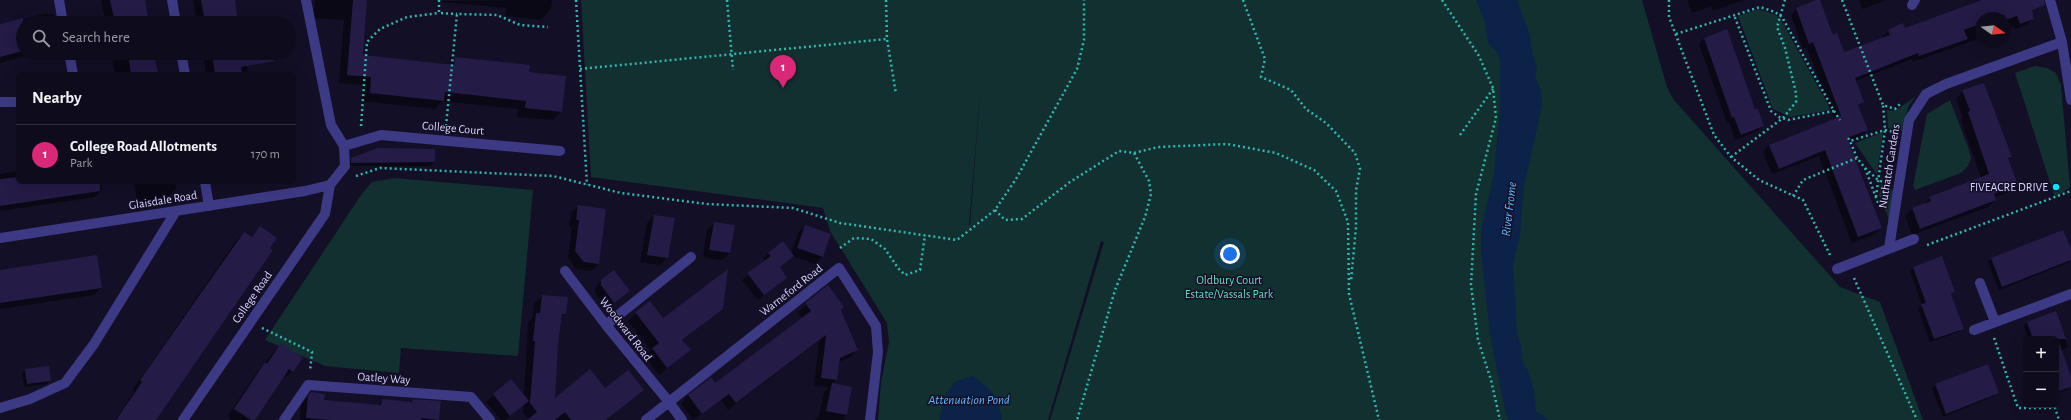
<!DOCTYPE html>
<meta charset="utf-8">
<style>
:root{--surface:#0e0b1c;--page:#171425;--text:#f1f3f6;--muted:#9b9ba3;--line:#2e2b3b;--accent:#db2777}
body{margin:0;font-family:"Alegreya Sans",sans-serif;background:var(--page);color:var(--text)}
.controls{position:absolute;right:12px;bottom:12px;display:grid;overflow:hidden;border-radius:6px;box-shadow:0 4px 16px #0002}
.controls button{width:36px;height:36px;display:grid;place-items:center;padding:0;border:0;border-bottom:1px solid var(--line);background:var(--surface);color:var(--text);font:20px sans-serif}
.compass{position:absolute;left:1975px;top:12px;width:36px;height:36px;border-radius:50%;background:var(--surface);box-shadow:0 4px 16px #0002;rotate:104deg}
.you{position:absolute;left:1230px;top:254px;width:14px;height:14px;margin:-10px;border:3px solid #fff;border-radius:50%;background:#1a73e8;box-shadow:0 0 0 6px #1a73e833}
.badge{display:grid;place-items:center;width:26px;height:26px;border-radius:50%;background:var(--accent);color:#fff;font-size:13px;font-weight:700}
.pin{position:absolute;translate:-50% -33px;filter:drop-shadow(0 1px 2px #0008)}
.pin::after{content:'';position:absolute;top:21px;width:14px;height:12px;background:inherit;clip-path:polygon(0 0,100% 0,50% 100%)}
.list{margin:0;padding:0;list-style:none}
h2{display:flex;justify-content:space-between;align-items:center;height:52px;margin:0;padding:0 16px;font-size:17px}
h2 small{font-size:13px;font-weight:400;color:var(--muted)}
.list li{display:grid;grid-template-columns:26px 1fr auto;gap:12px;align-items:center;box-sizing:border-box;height:60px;padding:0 16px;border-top:1px solid var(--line)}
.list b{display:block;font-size:15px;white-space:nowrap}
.list p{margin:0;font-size:13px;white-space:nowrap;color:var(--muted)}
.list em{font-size:13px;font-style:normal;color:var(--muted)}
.icon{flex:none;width:22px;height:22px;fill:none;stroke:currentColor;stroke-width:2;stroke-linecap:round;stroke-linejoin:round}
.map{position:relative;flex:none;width:2071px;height:420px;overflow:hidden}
.search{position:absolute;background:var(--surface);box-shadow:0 4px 16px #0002;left:16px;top:16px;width:280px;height:44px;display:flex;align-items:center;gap:10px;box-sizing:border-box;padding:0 14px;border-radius:22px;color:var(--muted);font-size:15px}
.panel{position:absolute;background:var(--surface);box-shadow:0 4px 16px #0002;left:16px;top:72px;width:280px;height:112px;border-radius:6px}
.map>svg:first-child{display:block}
</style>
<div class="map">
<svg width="2071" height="420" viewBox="0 0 2071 420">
<rect width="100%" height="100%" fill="#130f26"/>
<path fill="#12302f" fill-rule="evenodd" d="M581,0H1642L1667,87L1674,100L1840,287L1880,302L1923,420H1050L1104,242L1101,241L1048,420H878L881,382L889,342L887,323L830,231L823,208L591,177ZM981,82L970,225H969L981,83Z
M1759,9L1776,15L1781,20L1831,110L1790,117L1773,109L1738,16Z
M2035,66L2047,68L2056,73L2061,85L2070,187L2055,198L2015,73Z
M1915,97L1908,107L1903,131L1888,128L1887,110L1895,111Z
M1950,100L1968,147L1971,158L1968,166L1961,173L1915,190L1913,186L1927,114Z
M1883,132L1877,175L1855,143Z
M394,178L533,190L518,356L401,348L399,373L325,366L265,340L361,195L372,182Z
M1881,184L1893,190L1889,219L1879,195Z"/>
<path fill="#0c2248" d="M1476,0H1517L1529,32L1533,56L1537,67L1535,78L1541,90L1542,106L1524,186L1520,235L1513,264L1517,333L1521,345L1523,362L1529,373L1534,391L1536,411L1549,420H1509L1506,415L1490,335L1481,252V230L1494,173L1500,108V60L1497,52L1488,43L1484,19Z
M973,376C991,389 999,397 1002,420H939L945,396L956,381Z"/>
<path fill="#0007" d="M101,0H144L148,23H106Z
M193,0H234L237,23H197Z
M315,0H366L362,56L448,66L456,58L528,73L561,112L553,120L517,117L518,109L442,101L435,109L362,101L363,85L339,83L344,20L313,18Z
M552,0L551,9L541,20L505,16L506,8L431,1Z
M1688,0H1744L1713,11L1711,6L1692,13Z
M1819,0L1833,36L1844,53L1883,38L1882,37L1888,31L1896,27L1904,29L1985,0H2027L2033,18L2027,25L2014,29L2013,26L2005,29V18H1981V38L1913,62L1912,59L1855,81L1862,102L1858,107L1867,130L1860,136L1847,141L1881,228L1875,234L1852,243L1819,156L1772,174L1763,152L1769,145L1834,119L1807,48L1803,49L1791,15L1797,8Z
M1859,0H1886L1862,9Z
M47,13L48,15L54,14L55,23H23V53H35L0,63V25Z
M1704,38L1754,111L1763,126L1757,131L1735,140L1729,122L1727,123L1699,44Z
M39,53H49L39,55Z
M111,53H153L156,74H115Z
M203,53H245L248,74H206Z
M1963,91L2011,157L2008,160L2017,184L2010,192L1994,197L1995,200L1988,207L1912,235L1905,216L1912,209L1923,205L1930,198L1981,178L1961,120L1963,118L1956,99Z
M434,150V162L430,166H348V162L352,158Z
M18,171V182H101L102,190L95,197L0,211V174Z
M134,182H175L176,189L169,196L137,202Z
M579,206L598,264L591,271L576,269L568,258L572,227H569L571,213Z
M654,216L667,258L660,265L640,262L647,223Z
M714,223L730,253L722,260L703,257L707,230Z
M805,226L830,234L822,257L815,264L793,256L779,268L786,277L758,300L742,280L765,261L763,259L769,253L791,254L798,233Z
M260,227L154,420H115L135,390L133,389L236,241L244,233L250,238Z
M2071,252L2070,262L1999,290L1988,262L1992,259Z
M1913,268L1954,292L1951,295L1963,328L1959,332L1930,342L1918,309L1922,305L1910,271Z
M0,272L101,288L94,295L0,309Z
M602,280L628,291L607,309L595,293V288Z
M827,287L856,350L849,358L838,362L836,380L832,384L846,415L843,420H815L819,416L824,392L829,387L814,386L819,341L728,410L721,400L693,420L681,404L688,396L711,379L715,385L803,318L798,312Z
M542,296L565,313L560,318L557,343L554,400L605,390H642L607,420H529L523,412V405L505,420H501L486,402L511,380L524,397L528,322L533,317L534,304Z
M722,308L682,341L689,350L659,375L645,356L651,350L628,321L636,313L663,319Z
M2055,313L2068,347L2061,351L2071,379L2070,388L2056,394V339H2028L2024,326L2027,323Z
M281,344L292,371L285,378L283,377L253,420H231L228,416L258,371Z
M1987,365L1998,393L1994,396L1943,417L1932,389L1935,385Z
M25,370L50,381L47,384L24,387L22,374Z
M311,393L323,401L377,406L382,400L409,405L413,400L440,402L438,420H300L301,405Z"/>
<path fill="#241b47" d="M110,0H145L149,23H115Z
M201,0H235L238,23H205Z
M353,0H367L363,55L454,65L455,57L530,65L529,72L566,76L562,112L525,108L526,101L445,92L444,101L370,93L371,77L347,75Z
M1816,0H1820L1833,35L1837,33L1844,52L1890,35L1888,30L1896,26L1903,23L1905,28L1982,0H2044L2045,5L2032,10L2034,19L2020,24L2017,16L2005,20V15L1996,18H1981V24L1964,30L1968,39L1919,56L1918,53L1855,78L1864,102L1858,105L1868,130L1847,138L1882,228L1858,237L1825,150L1779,169L1769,145L1841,116L1813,42L1809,44L1796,8Z
M23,18V51L0,57V24Z
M1727,29L1755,109H1758L1764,126L1741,135L1734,117L1732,118L1704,38Z
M128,53H154L158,74H131Z
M212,53H274L275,61L241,67L242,74H215Z
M1984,83L2012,157L2008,158L2018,185L1994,194L1996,200L1920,229L1912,208L1931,201L1929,197L1989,174L1968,112L1970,111L1962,90Z
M378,148L435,149V162L351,163V158Z
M18,177V182H100V191L0,206V179Z
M578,205L606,209L599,264L584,262L575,251L579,220H576Z
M654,215L675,218L668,258L647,255Z
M714,222L735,225L730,253L709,250Z
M805,225L831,234L823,257L797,248Z
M260,226L277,238L270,248L273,250L156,420H116L142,382L140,380L244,232L252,237Z
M2063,230L2071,249V260L2002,287L1991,258Z
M783,241L794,256L780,267L787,278L764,295L747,273L771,256L768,253Z
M97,255L102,288L0,303V270Z
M1942,256L1955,292L1951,294L1964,329L1934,339L1921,304L1926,303L1913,267Z
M728,269L723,309L682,340L691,350L667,368L652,348L659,343L635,312L650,301L663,318Z
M614,270L630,291L614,303L601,285V280Z
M828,285L844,307L841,310L858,350L840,358L837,380L821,378L826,335L736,403L729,394L702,414L688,395L711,377L715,383L811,311L805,303Z
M542,295L568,297L566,314H562L558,344L555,398L590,369L605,388L628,370L644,390L606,420H571L565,412L555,420H527L537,412L530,403L535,341H533L536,313H540Z
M2056,311L2066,339H2033L2027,322Z
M2056,340H2058L2071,376V387L2056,392Z
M281,343L303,358L293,372L289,369L255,420H251L234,409L265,362L267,364Z
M1988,364L1999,393L1946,414L1935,384Z
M49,366L51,381L27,384L25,369Z
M511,379L529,401L510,416L493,394Z
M832,383L852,387L847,415L826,411Z
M311,392L325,394L324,400L381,405L382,399L412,402L413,399L441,401L439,420L421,418V420H331L306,418L308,396Z"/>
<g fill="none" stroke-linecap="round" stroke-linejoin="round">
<path stroke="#2fb8b0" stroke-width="2.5" stroke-dasharray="2 3" stroke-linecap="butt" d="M439,0V13L457,14
M576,0L587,185
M727,0L733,70
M886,0L887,39L896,94
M1243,0L1265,59L1261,77L1291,90L1306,109L1326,123L1355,153L1360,169L1356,190V227L1351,281
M1442,0L1479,56L1493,88L1496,118L1476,194L1471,285L1478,340L1491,380L1500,420
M1669,0V17L1714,135L1731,157L1759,180L1803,200L1831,257
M1842,0L1883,105L1895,109L1900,104
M1676,34L1760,7L1775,12L1782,17L1834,111L1788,120L1779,117L1771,111L1734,15
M580,69L887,39
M1834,111L1840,120
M361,126L367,42L380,29L407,17L439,13
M446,126L457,14L497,15L520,25L548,27
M1460,135L1493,89
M1848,138L1850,141
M1134,153L1158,147L1227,144L1276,153L1314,170L1336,191L1348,222L1349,294L1379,420
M1731,157L1783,118L1796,102V93L1785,48L1777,27L1785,0
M1857,158L1850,141L1885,130L1894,132
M1865,168L1878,180L1885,183
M356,176L380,168L553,176L621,193L707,204L793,208L840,223L957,240L995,210L1016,179L1077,69L1084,40V0
M1793,196L1803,180L1857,158L1865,168L1880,208
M1876,197L1885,130L1883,105
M995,210L1005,220L1022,219L1070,182L1119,151L1134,153L1149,181L1151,194L1145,217L1115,290L1077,420
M1927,245L2071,191
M840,248L854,238L871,239L885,249L898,268L905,275L920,270L925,235
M1854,278L1917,420
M262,328L312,352L310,371
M1994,338L2018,408H2055L2059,420"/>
<path stroke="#3d3a85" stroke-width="10" d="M59,0L63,23
M172,0L176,23
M2050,0L2062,42L2071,100
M1912,5L1915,0
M69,53L73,74
M181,53L185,74
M0,102H18
M344,146L381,135L560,151
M205,182L209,206
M0,238L305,191L330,185
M1889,248L1909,120L1926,94L1946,84L2062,42
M1837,269L1914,239
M565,271L606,325L669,402L839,268L876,326L878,352L870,420
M1980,283L1995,322
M606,325L691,257
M1974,330L2071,294
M0,408L30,399L65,383L94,344L176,211
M183,420L325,214L330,185L345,166L344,146L331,125L306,0
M284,420L308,385L471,397L490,420
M646,420L669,402L682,420"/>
</g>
<circle fill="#00e5ff" stroke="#130f26" stroke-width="1.5" cx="2056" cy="187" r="4"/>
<g text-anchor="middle" stroke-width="3" stroke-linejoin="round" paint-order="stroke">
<g font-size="12" fill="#d9d4ff" stroke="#130f26">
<text transform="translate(453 128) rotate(5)" y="4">College Court</text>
<text transform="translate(1889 166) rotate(-81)" y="4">Nuthatch Gardens</text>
<text transform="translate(163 200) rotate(-9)" y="4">Glaisdale Road</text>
<text transform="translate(791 290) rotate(-38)" y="4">Warneford Road</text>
<text transform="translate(252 297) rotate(-55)" y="4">College Road</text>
<text transform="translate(626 329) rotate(52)" y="4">Woodward Road</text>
<text transform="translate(384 378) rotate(4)" y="4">Oatley Way</text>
</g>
<g font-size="12" fill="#d9d4ff" stroke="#130f26" text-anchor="end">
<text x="2048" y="191">FIVEACRE DRIVE</text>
</g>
<g font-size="12" fill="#5fe0c0" stroke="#130f26">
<text x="1229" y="284">Oldbury Court<tspan x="1229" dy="14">Estate/Vassals Park</tspan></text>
</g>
<g font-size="13" font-style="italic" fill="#62b6ff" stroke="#130f26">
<text transform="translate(1508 209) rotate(-83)" y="5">River Frome</text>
<text x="969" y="404">Attenuation Pond</text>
</g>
</g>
</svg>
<div class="controls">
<button>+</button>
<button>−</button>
</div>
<svg class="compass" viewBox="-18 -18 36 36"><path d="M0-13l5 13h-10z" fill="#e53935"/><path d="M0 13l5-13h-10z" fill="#9b9ba3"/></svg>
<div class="you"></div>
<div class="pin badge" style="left:783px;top:88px">1</div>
<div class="search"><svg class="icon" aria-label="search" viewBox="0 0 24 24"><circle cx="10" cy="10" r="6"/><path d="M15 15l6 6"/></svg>Search here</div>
<section class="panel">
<h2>Nearby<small></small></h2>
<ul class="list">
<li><span class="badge">1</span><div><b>College Road Allotments</b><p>Park</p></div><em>170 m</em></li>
</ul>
</section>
</div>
